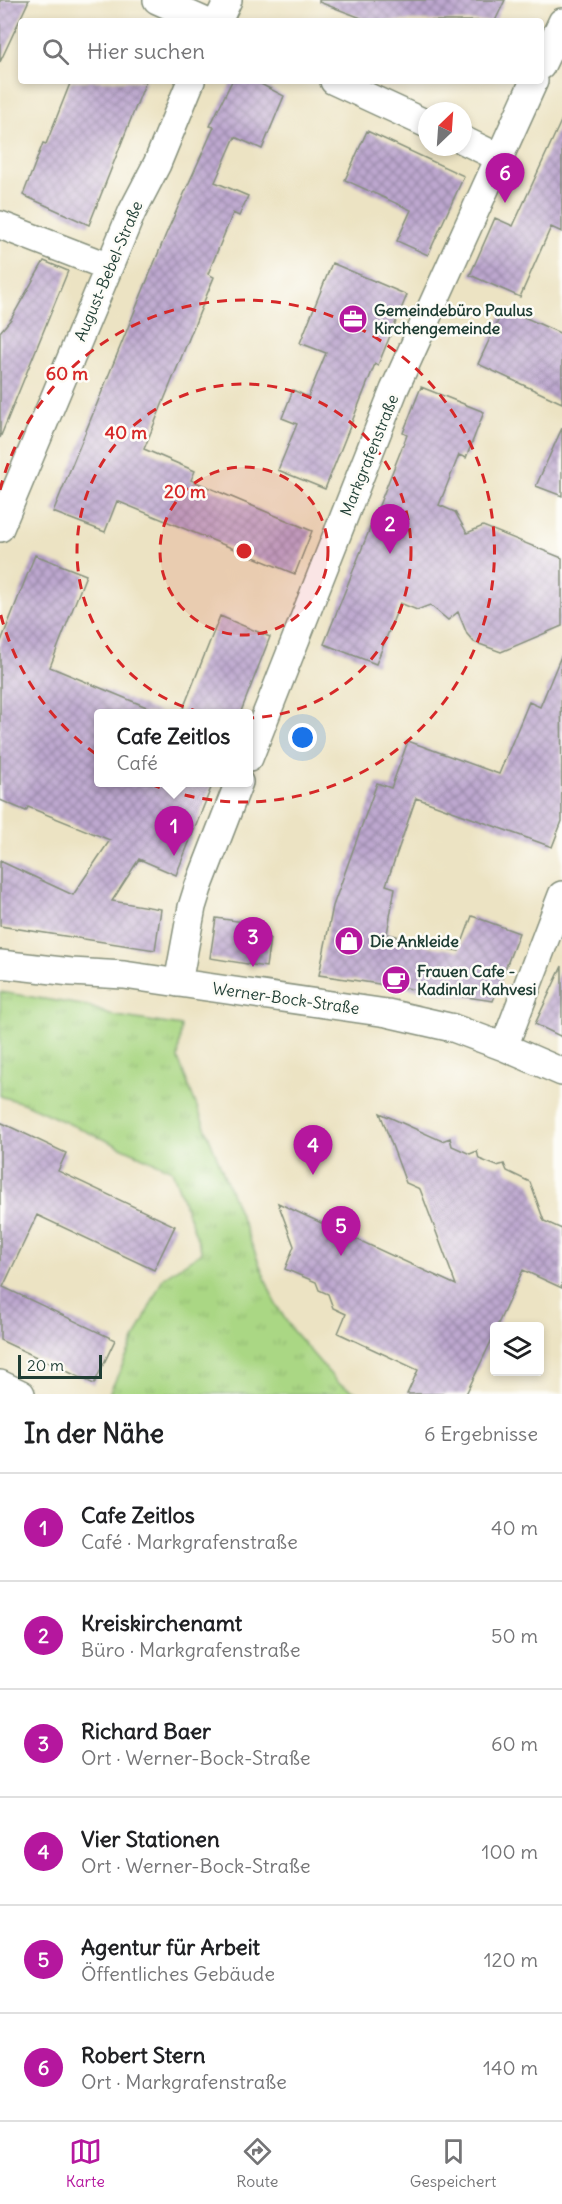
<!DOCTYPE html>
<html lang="de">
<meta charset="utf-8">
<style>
:root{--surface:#fff;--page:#f6f6f6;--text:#202124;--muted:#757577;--line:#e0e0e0;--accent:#b5179e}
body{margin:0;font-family:Delius,sans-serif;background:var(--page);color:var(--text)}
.controls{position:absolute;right:18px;bottom:18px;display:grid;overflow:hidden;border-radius:6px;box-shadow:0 3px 9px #0003}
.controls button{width:54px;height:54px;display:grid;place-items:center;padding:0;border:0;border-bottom:2px solid var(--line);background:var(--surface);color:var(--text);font:30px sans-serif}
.compass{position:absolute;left:418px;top:102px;width:54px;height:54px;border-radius:50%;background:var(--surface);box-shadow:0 3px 9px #0003;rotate:25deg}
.scale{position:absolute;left:18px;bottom:15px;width:84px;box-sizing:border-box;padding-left:6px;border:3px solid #1f3d34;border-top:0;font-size:16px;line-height:21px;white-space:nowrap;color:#1f3d34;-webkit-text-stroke:4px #fdfcf7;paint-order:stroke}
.you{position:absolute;left:303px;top:738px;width:21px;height:21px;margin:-15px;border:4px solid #fff;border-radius:50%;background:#1a73e8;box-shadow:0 0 0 9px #1a73e833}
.badge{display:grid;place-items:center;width:39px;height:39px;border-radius:50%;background:var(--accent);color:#fff;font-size:20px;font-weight:700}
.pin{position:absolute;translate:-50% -50px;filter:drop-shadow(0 2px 3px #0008)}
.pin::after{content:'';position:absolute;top:32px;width:21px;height:18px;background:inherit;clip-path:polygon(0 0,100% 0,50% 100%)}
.popup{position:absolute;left:94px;top:709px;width:159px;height:78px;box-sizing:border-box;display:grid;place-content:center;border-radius:6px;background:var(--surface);filter:drop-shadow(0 2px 4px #0005);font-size:20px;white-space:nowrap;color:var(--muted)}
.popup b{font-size:22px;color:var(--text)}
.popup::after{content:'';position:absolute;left:50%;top:100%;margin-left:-12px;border:12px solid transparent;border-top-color:var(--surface)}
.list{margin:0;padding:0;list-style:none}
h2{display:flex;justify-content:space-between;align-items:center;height:78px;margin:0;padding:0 24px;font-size:26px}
h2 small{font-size:20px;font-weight:400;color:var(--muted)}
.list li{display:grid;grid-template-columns:39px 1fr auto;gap:18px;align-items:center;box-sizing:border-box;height:108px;padding:0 24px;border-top:2px solid var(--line)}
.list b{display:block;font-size:22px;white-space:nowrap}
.list p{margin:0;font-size:20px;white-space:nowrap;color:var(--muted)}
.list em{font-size:20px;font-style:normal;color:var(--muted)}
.icon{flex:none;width:33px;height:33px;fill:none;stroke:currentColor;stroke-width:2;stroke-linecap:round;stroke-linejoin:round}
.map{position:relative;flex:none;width:562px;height:1394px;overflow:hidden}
.search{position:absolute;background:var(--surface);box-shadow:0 3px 9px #0003;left:18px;right:18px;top:18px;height:66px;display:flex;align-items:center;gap:15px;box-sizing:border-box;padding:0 21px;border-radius:6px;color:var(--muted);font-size:22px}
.sheet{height:726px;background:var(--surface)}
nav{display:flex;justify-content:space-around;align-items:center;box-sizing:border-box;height:84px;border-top:2px solid var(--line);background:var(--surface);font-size:16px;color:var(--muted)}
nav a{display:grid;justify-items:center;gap:3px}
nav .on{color:var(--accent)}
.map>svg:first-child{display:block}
</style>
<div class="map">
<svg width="562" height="1394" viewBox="0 0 562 1394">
<defs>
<pattern id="grass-tufts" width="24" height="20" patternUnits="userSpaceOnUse" patternTransform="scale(1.5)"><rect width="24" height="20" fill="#aad784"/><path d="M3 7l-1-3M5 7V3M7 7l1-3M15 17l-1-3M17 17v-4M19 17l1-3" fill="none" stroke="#92b973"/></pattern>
<pattern id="building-cross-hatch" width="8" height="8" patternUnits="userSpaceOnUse" patternTransform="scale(1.5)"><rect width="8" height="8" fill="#bda7cf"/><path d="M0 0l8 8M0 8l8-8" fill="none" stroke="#9989a9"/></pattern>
</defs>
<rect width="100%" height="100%" fill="#fdfcf7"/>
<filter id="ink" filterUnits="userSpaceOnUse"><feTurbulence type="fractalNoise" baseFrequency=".0167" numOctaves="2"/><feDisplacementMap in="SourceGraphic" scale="12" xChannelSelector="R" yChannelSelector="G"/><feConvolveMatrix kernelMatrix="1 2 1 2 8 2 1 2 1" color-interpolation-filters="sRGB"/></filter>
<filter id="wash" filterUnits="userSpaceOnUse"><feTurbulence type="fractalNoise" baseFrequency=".008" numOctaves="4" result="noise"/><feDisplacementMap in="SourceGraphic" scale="24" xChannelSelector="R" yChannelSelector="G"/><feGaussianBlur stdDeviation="1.35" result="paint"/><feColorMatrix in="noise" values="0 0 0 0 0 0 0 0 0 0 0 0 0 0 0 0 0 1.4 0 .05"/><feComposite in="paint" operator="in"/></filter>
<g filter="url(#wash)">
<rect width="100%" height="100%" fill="#ece3c3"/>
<path fill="url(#grass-tufts)" stroke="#648a5c" stroke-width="1.5" d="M0,992L88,1006L110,1015L181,1026L178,1059L275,1303L292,1330L338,1383L359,1394H109L163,1278L202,1252L172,1170L23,1103L0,1096Z"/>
<g id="blocks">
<path fill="url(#building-cross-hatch)" d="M0,0H29L0,62Z
M319,0H505L495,21H369L319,2Z
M71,81H146L89,225L23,195L43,143L46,144Z
M232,81H255L284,96L262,149L235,137L215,182L248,196L239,216L233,213L208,274L214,277L144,449L195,471L191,480L312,531L295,574L117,501L105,532L53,512L166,234L214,127L210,126Z
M562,119V232L551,227L520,297L470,275L495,218L513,226Z
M367,131L464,176L428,255L397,241L411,210L345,180Z
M44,261L68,271L0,438V332L11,319Z
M332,263L407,295L378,365L375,364L325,489L278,470L297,424L282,418L293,390L308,397L326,353L300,343Z
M504,308L562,334V403L478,364Z
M421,387L484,412L466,458L459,455L439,505L455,512L467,533L483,526L562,558V626L501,652L474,642L467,634L458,612L448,620L430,605L417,610L400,603L376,664L324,644L407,435L403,433Z
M562,428V496L536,486Z
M35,555L86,575L50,667L161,713L99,714V783H213L176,875L139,859L112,901L161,909L155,950L0,926V861L73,895L110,840L28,807L26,811L0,800V644Z
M220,616L270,637L240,714H181Z
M561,656L562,821L552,847L416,798L386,885L395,888L387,934L397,936L396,941L459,951L472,916L519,933L493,1001L319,975L333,906L377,783L391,788L408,741L499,774L529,702L540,707Z
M216,918L264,925L262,936L270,938L266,967L210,958Z
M562,966V1037L535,1024Z
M380,1113L442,1141L450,1138L452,1146L470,1154L477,1151L479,1159L497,1166L504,1164L507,1171L530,1182L544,1221L562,1229V1288L523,1270L497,1326H495V1333L466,1394H407L418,1370L338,1333L346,1314L333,1308L328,1294L319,1290L316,1282L285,1269L294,1246L278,1203L456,1285L420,1189L406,1183Z
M0,1122L66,1153L58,1171L175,1226L154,1270L37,1215L3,1287L115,1340L94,1384L0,1340Z"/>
</g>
</g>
<g filter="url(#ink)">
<use href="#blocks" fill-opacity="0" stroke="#86907c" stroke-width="1.5"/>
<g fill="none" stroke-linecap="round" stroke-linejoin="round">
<g stroke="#86907c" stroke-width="30">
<path id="minor" d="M157,0L204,21
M218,21L228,0
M541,66L562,22
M334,81L427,124
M463,140L498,157
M0,225L109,267
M0,528L132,212L157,164L191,81
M249,758L394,390L534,81
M0,964L71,972L124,975L387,1013L453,1028L504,1047L562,1072
M178,983L192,907L198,888L239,782
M504,1047L562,895
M0,1384L21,1394"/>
</g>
<use href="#minor" stroke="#fff" stroke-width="27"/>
</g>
</g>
<circle cx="244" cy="551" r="84" fill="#d62828" fill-opacity=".12"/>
<g fill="none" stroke="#d62828" stroke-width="3" stroke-dasharray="10 8">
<circle cx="244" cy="551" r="84"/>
<circle cx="244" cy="551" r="167"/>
<path d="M0 490A251 251 0 1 1 0 612"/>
</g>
<defs>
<g id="office-disc" transform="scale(1.5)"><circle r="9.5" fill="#b5179e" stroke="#fdfcf7"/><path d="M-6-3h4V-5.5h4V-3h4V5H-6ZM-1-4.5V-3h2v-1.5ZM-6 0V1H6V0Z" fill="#fff"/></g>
<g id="shop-disc" transform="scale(1.5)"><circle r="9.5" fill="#b5179e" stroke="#fdfcf7"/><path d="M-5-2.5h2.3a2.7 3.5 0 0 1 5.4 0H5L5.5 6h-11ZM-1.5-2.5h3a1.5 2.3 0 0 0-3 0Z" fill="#fff"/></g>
<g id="cafe-disc" transform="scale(1.5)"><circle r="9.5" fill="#b5179e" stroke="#fdfcf7"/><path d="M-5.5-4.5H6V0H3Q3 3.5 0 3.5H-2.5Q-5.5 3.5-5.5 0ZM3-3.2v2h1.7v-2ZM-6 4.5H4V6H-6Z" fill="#fff"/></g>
</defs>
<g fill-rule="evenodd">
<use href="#office-disc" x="353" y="319"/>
<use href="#shop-disc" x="349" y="941"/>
<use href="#cafe-disc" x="396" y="980"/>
</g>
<g text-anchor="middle" stroke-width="5" stroke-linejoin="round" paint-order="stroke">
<g font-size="16" fill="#1f3d34" stroke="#fdfcf7">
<text transform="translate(108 271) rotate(-67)" y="6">August-Bebel-Straße</text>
<text transform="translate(369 455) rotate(-68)" y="6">Markgrafenstraße</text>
<text transform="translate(286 998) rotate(8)" y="6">Werner-Bock-Straße</text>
</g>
<g font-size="16" font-weight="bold" fill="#1f3d34" stroke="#fdfcf7" text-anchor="start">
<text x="374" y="316">Gemeindebüro Paulus<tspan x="374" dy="18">Kirchengemeinde</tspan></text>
<text x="370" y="947">Die Ankleide</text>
<text x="417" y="977">Frauen Cafe -<tspan x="417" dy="18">Kadinlar Kahvesi</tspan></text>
</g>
</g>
<circle cx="244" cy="551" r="9" fill="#d62828" stroke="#fdfcf7" stroke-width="3"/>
<g font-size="18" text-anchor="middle" font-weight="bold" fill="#d62828" stroke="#fdfcf7" stroke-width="5" stroke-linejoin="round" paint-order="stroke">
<text x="67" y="380">60 m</text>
<text x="126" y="439">40 m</text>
<text x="185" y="498">20 m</text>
</g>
</svg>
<div class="controls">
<button><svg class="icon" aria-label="layers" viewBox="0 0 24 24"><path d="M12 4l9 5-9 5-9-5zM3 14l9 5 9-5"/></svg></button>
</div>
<svg class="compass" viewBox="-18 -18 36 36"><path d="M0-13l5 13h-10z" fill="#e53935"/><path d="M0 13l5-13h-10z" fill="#757577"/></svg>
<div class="scale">20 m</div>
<div class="you"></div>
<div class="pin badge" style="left:174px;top:856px">1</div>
<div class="popup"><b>Cafe Zeitlos</b>Café</div>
<div class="pin badge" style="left:390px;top:554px">2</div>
<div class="pin badge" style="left:253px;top:967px">3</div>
<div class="pin badge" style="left:313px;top:1175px">4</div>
<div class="pin badge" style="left:341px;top:1256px">5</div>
<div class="pin badge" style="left:505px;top:203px">6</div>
<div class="search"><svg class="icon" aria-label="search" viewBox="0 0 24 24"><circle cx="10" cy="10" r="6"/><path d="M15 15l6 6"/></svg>Hier suchen</div>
</div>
<section class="sheet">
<h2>In der Nähe<small>6 Ergebnisse</small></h2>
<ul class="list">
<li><span class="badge">1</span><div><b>Cafe Zeitlos</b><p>Café · Markgrafenstraße</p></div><em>40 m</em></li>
<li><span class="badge">2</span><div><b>Kreiskirchenamt</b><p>Büro · Markgrafenstraße</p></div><em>50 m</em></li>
<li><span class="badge">3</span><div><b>Richard Baer</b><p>Ort · Werner-Bock-Straße</p></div><em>60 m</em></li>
<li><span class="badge">4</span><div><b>Vier Stationen</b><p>Ort · Werner-Bock-Straße</p></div><em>100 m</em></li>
<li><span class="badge">5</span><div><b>Agentur für Arbeit</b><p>Öffentliches Gebäude</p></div><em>120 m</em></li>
<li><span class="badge">6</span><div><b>Robert Stern</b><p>Ort · Markgrafenstraße</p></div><em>140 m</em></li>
</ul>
</section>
<nav>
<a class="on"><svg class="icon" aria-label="map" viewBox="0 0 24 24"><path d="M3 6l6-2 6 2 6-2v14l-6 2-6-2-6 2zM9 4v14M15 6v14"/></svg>Karte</a>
<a><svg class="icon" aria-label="directions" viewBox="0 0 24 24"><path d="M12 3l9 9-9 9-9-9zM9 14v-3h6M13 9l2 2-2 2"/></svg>Route</a>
<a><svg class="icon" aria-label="saved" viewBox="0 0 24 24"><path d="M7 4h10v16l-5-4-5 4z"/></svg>Gespeichert</a>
</nav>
